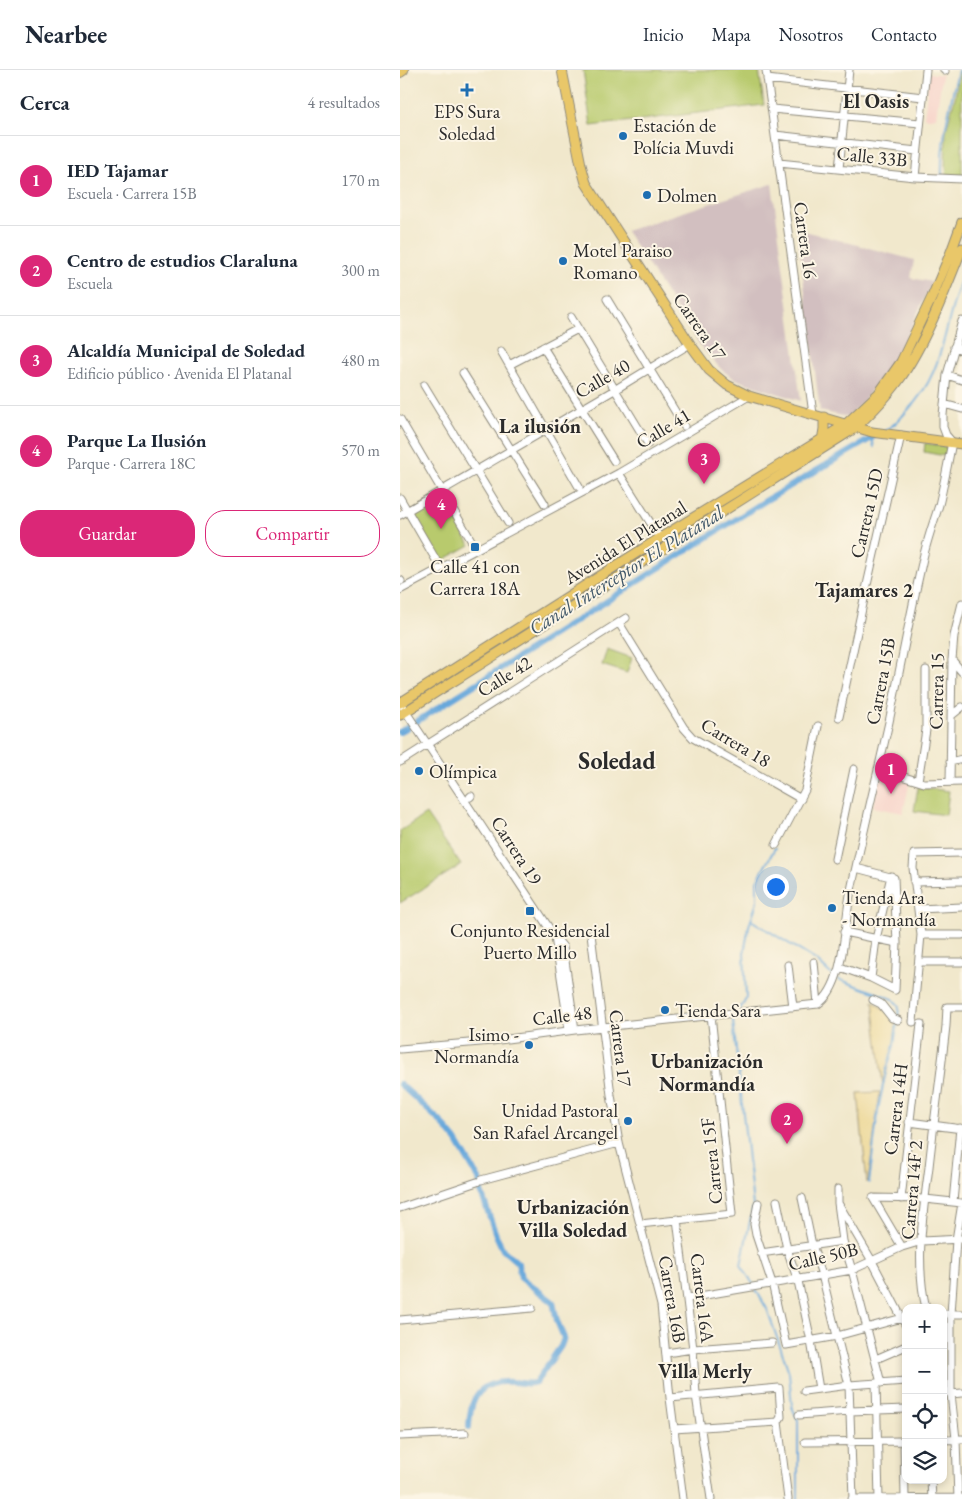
<!DOCTYPE html>
<html lang="es">
<meta charset="utf-8">
<style>
:root{--surface:#fff;--page:#f2f2f3;--text:#1f2937;--muted:#747a83;--line:#e0e1e3;--accent:#db2777}
body{margin:0;font-family:"EB Garamond",serif;background:var(--page);color:var(--text)}
.controls{position:absolute;right:15px;bottom:15px;display:grid;overflow:hidden;border-radius:10px;box-shadow:0 2px 8px #0003}
.controls button{width:45px;height:45px;display:grid;place-items:center;padding:0;border:0;border-bottom:1px solid var(--line);background:var(--surface);color:var(--text);font:25px sans-serif}
.you{position:absolute;left:375px;top:816px;width:18px;height:18px;margin:-12px;border:4px solid #fff;border-radius:50%;background:#1a73e8;box-shadow:0 0 0 8px #1a73e833}
.badge{display:grid;place-items:center;width:32px;height:32px;border-radius:50%;background:var(--accent);color:#fff;font-size:16px;font-weight:700}
.pin{position:absolute;translate:-50% -41px;filter:drop-shadow(0 1px 2px #0008)}
.pin::after{content:'';position:absolute;top:26px;width:18px;height:15px;background:inherit;clip-path:polygon(0 0,100% 0,50% 100%)}
.list{margin:0;padding:0;list-style:none}
h2{display:flex;justify-content:space-between;align-items:center;height:65px;margin:0;padding:0 20px;font-size:21px}
h2 small{font-size:16px;font-weight:400;color:var(--muted)}
.list li{display:grid;grid-template-columns:32px 1fr auto;gap:15px;align-items:center;box-sizing:border-box;height:90px;padding:0 20px;border-top:1px solid var(--line)}
.list b{display:block;font-size:19px;white-space:nowrap}
.list p{margin:0;font-size:16px;white-space:nowrap;color:var(--muted)}
.list em{font-size:16px;font-style:normal;color:var(--muted)}
.actions{display:flex;gap:10px;padding:15px 20px}
.actions a{flex:1;padding:11px 0;border:1px solid var(--accent);border-radius:20px;text-align:center;font-size:18px;color:var(--accent)}
.actions .main{background:var(--accent);color:#fff}
.icon{flex:none;width:28px;height:28px;fill:none;stroke:currentColor;stroke-width:2;stroke-linecap:round;stroke-linejoin:round}
.map{position:relative;flex:none;width:562px;height:1429px;overflow:hidden}
header{display:flex;align-items:center;gap:30px;box-sizing:border-box;height:70px;padding:0 25px;background:var(--surface);border-bottom:1px solid var(--line)}
header strong{font-size:24px}
nav{display:flex;gap:28px;margin-inline-start:auto;font-size:18px}
main{display:flex}
aside{flex:1;background:var(--surface)}
.map>svg:first-child{display:block}
</style>
<header>
<strong>Nearbee</strong>
<nav><a>Inicio</a><a>Mapa</a><a>Nosotros</a><a>Contacto</a></nav>
</header>
<main>
<aside>
<h2>Cerca<small>4 resultados</small></h2>
<ul class="list">
<li><span class="badge">1</span><div><b>IED Tajamar</b><p>Escuela · Carrera 15B</p></div><em>170 m</em></li>
<li><span class="badge">2</span><div><b>Centro de estudios Claraluna</b><p>Escuela</p></div><em>300 m</em></li>
<li><span class="badge">3</span><div><b>Alcaldía Municipal de Soledad</b><p>Edificio público · Avenida El Platanal</p></div><em>480 m</em></li>
<li><span class="badge">4</span><div><b>Parque La Ilusión</b><p>Parque · Carrera 18C</p></div><em>570 m</em></li>
</ul>
<div class="actions"><a class="main">Guardar</a><a>Compartir</a></div>
</aside>
<div class="map">
<svg width="562" height="1429" viewBox="0 0 562 1429">
<rect width="100%" height="100%" fill="#fcf5e5"/>
<filter id="ink" filterUnits="userSpaceOnUse"><feTurbulence type="fractalNoise" baseFrequency=".02" numOctaves="2"/><feDisplacementMap in="SourceGraphic" scale="10" xChannelSelector="R" yChannelSelector="G"/><feConvolveMatrix kernelMatrix="1 2 1 2 8 2 1 2 1" color-interpolation-filters="sRGB"/></filter>
<filter id="wash" filterUnits="userSpaceOnUse"><feTurbulence type="fractalNoise" baseFrequency=".0096" numOctaves="4" result="noise"/><feDisplacementMap in="SourceGraphic" scale="20" xChannelSelector="R" yChannelSelector="G"/><feGaussianBlur stdDeviation="1.12" result="paint"/><feColorMatrix in="noise" values="0 0 0 0 0 0 0 0 0 0 0 0 0 0 0 0 0 1.4 0 .05"/><feComposite in="paint" operator="in"/></filter>
<g filter="url(#wash)">
<rect width="100%" height="100%" fill="#f1e8cc"/>
<path fill="#f7d1c8" d="M529,3L542,5L536,47L531,48H524Z
M480,703L510,711L503,743L473,737Z"/>
<path fill="#d2bfc0" d="M372,114L401,331L343,312L332,307L322,300L302,278L226,161L283,142Z
M397,159L514,190L511,208L532,212L498,285L465,329L448,347L420,341Z"/>
<path fill="#b8ca6d" stroke="#727a4c" d="M183,0H359L364,35L191,56Z
M560,0H562V106L546,105L547,97H545L546,61L555,27Z
M525,373L547,377L545,386L524,382Z
M42,425L70,475L40,492L11,443Z
M207,579L232,588L227,603L202,595Z
M518,717L549,721L546,745L514,741Z
M26,744L61,795L0,833V761Z"/>
<path fill="#eeda9e" stroke="#8c8264" d="M473,931L497,950L494,975L483,1015Z
M480,1022L468,1112L467,1113L458,1023Z"/>
<g fill="none" stroke-linecap="round" stroke-linejoin="round">
<path stroke="#68a8db" stroke-width="2" d="M542,106C540,69 551,35 558,0
M486,360C493,356 500,349 506,342C546,302 542,258 562,208
M474,377L472,368L475,367
M351,850L417,891L434,907
M438,909L493,929L498,935L499,938L494,975L486,1001L478,1040L469,1113
M339,940L344,933L346,927L344,883L349,856L357,832V811L375,778
M335,945L333,951L353,1136L341,1195L353,1214
M355,1218L367,1239L389,1302L392,1337L398,1350V1429"/>
<path stroke="#68a8db" stroke-width="6" d="M0,662L365,431L472,368
M0,1014L40,1051L56,1070L79,1109L81,1122L96,1165L103,1180L118,1193L121,1208L153,1232L157,1251L164,1268L161,1276L136,1312C129,1316 121,1312 113,1312C80,1310 70,1327 69,1357"/>
</g>
</g>
<g filter="url(#ink)">
<g fill="none" stroke-linecap="round" stroke-linejoin="round">
<g stroke="#8e8a7c" stroke-width="9">
<path id="minor" d="M366,0L413,344
M544,0L545,1
M367,9L523,27
M372,39L520,53
M375,65L517,81
M379,93L515,107L562,109
M439,99L449,0
M515,107L526,0
M207,229L284,356
M171,247L248,374
M143,277L214,391
M554,277L562,280
M101,281L179,417
M109,295L178,259
M63,303L145,434
M547,305L562,310
M24,315L108,453
M544,334L562,339
M0,349L71,470
M219,403L260,468
M0,428L36,490
M0,445L216,319L290,274
M0,510L1,511
M0,520L219,403L349,326
M219,553L284,658L293,668L401,729
M552,590L562,602
M0,633L155,867L169,960
M552,645L562,637
M439,647L467,515L501,365
M0,692L226,548
M550,692L562,689
M478,699L524,713L562,712
M518,711L526,660V600
M550,712L552,590L554,566L562,533
M70,727L71,726
M376,775L405,720L418,656
M435,789L454,699
M514,812L562,811
M518,839L562,837
M444,862L497,873
M191,864L211,1025L219,1073L261,1235L270,1328L283,1429
M521,865H562
M155,867L163,877L175,960
M414,892L418,934
M519,892H562
M388,895L393,937
M440,897L471,908L495,920L497,873L494,808L456,798
M471,908L476,869L491,806
M473,930L481,934L492,948L498,950
M418,934C445,916 444,856 450,825C462,767 476,710 489,652C500,599 510,545 522,493C526,473 533,454 539,435C544,414 548,393 552,372L546,365L543,357V345L547,305L562,251
M513,952L521,865L513,798L514,784L562,783
M0,979L92,971L175,960L418,934
M509,1052L562,1059
M81,1110L219,1073
M438,1119V1133L472,1191L506,1256
M402,1128L412,1175L422,1205L449,1315L453,1429
M473,1128L525,1129L562,1133
M473,1128L502,1177
M501,1129L521,954
M377,1131L387,1179L398,1211L411,1271L419,1319
M553,1132L560,1058
M358,1133L354,1154L356,1165L372,1213L386,1275L437,1266L506,1247
M438,1133L443,1171L452,1200L481,1313
M0,1138L77,1112
M277,1149L293,1279L296,1325L311,1429
M240,1154L332,1144L311,945
M361,1183L443,1171
M288,1228L452,1200L502,1177L522,1171L562,1169
M526,1238C515,1193 523,1142 529,1097C534,1050 541,1003 546,956L547,937H562
M543,1244H562
M0,1250L132,1238
M266,1283L293,1279L372,1273
M476,1289L506,1276
M476,1313L479,1429
M543,1320L551,1324L562,1323
M404,1321L449,1315L506,1311
M270,1328L379,1318L381,1347L378,1352L388,1429
M399,1345L450,1341L506,1339
M274,1359L378,1352
M0,1366L65,1363
M543,1370L562,1369
M504,1371L505,1429
M405,1372L506,1371
M531,1410L532,1429
M452,1429L561,1428
M558,1429L556,1369L551,1324V1244L556,1170L562,1133"/>
</g>
<g stroke="#8e8a7c" stroke-width="11">
<path id="major" d="M162,0L181,95L186,113L290,274L309,300L327,315L349,326L472,362L562,374
M422,371L424,359V347
M0,633L260,468L445,355L479,323L501,292L532,227L551,182L562,152
M0,645L455,358C471,343 486,328 499,310C525,274 546,219 562,178"/>
</g>
<g stroke="#8e8a7c" stroke-width="12">
<path id="highway" d="M0,2L3,0"/>
</g>
<use href="#minor" stroke="#fff" stroke-width="7"/>
<use href="#major" stroke="#e9c769" stroke-width="9"/>
<use href="#highway" stroke="#e9c769" stroke-width="10"/>
</g>
</g>
<g fill="#1f6fb2" stroke="#fcf5e5" stroke-width="2">
<path d="M64.5 12.5h5v5h5v5h-5v5h-5v-5h-5v-5h5z"/>
<circle cx="223" cy="66" r="5"/>
<circle cx="247" cy="125" r="5"/>
<circle cx="163" cy="191" r="5"/>
<rect x="70" y="472" width="10" height="10" rx="2.5"/>
<circle cx="19" cy="701" r="5"/>
<circle cx="432" cy="838" r="5"/>
<rect x="125" y="836" width="10" height="10" rx="2.5"/>
<circle cx="265" cy="940" r="5"/>
<circle cx="129" cy="975" r="5"/>
<circle cx="228" cy="1051" r="5"/>
</g>
<g text-anchor="middle" stroke-width="4" stroke-linejoin="round" paint-order="stroke">
<g font-size="19" fill="#2b2b2b" stroke="#fcf5e5" text-anchor="start">
<text x="67" y="48" text-anchor="middle">EPS Sura<tspan x="67" dy="22">Soledad</tspan></text>
<text x="233" y="62">Estación de<tspan x="233" dy="22">Polícia Muvdi</tspan></text>
<text x="257" y="132">Dolmen</text>
<text x="173" y="187">Motel Paraiso<tspan x="173" dy="22">Romano</tspan></text>
<text x="75" y="503" text-anchor="middle">Calle 41 con<tspan x="75" dy="22">Carrera 18A</tspan></text>
<text x="29" y="708">Olímpica</text>
<text x="442" y="834">Tienda Ara<tspan x="442" dy="22">- Normandía</tspan></text>
<text x="130" y="867" text-anchor="middle">Conjunto Residencial<tspan x="130" dy="22">Puerto Millo</tspan></text>
<text x="275" y="947">Tienda Sara</text>
<text x="119" y="971" text-anchor="end">Isimo -<tspan x="119" dy="22">Normandía</tspan></text>
<text x="218" y="1047" text-anchor="end">Unidad Pastoral<tspan x="218" dy="22">San Rafael Arcangel</tspan></text>
</g>
<g font-size="19" fill="#2b2b2b" stroke="#fcf5e5">
<text transform="translate(472 86) rotate(6)" y="7">Calle 33B</text>
<text transform="translate(406 170) rotate(82)" y="7">Carrera 16</text>
<text transform="translate(300 256) rotate(55)" y="7">Carrera 17</text>
<text transform="translate(202 308) rotate(-30)" y="7">Calle 40</text>
<text transform="translate(263 358) rotate(-31)" y="7">Calle 41</text>
<text transform="translate(466 443) rotate(-77)" y="7">Carrera 15D</text>
<text transform="translate(225 472) rotate(-32)" y="7">Avenida El Platanal</text>
<text transform="translate(104 606) rotate(-32)" y="7">Calle 42</text>
<text transform="translate(480 611) rotate(-79)" y="7">Carrera 15B</text>
<text transform="translate(536 621) rotate(-89)" y="7">Carrera 15</text>
<text transform="translate(336 672) rotate(31)" y="7">Carrera 18</text>
<text transform="translate(117 780) rotate(57)" y="7">Carrera 19</text>
<text transform="translate(162 945) rotate(-7)" y="7">Calle 48</text>
<text transform="translate(221 978) rotate(83)" y="7">Carrera 17</text>
<text transform="translate(495 1039) rotate(-83)" y="7">Carrera 14H</text>
<text transform="translate(311 1091) rotate(-96)" y="7">Carrera 15F</text>
<text transform="translate(511 1120) rotate(-85)" y="7">Carrera 14F 2</text>
<text transform="translate(423 1186) rotate(-13)" y="7">Calle 50B</text>
<text transform="translate(303 1228) rotate(83)" y="7">Carrera 16A</text>
<text transform="translate(273 1229) rotate(80)" y="7">Carrera 16B</text>
</g>
<g font-size="20" font-weight="bold" fill="#2b2b2b" stroke="#fcf5e5">
<text x="476" y="38">El Oasis</text>
<text x="140" y="363">La ilusión</text>
<text x="464" y="527">Tajamares 2</text>
<text x="307" y="998">Urbanización<tspan x="307" dy="23">Normandía</tspan></text>
<text x="173" y="1144">Urbanización<tspan x="173" dy="23">Villa Soledad</tspan></text>
<text x="305" y="1308">Villa Merly</text>
</g>
<g font-size="20" font-style="italic" fill="#405769" stroke="#fcf5e5">
<text transform="translate(226 500) rotate(-32)" y="7">Canal Interceptor El Platanal</text>
</g>
<g font-size="24" font-weight="bold" fill="#2b2b2b" stroke="#fcf5e5">
<text x="217" y="699">Soledad</text>
</g>
</g>
</svg>
<div class="controls">
<button>+</button>
<button>−</button>
<button><svg class="icon" aria-label="locate" viewBox="0 0 24 24"><circle cx="12" cy="12" r="6"/><path d="M12 2v4M12 18v4M2 12h4M18 12h4"/></svg></button>
<button><svg class="icon" aria-label="layers" viewBox="0 0 24 24"><path d="M12 4l9 5-9 5-9-5zM3 14l9 5 9-5"/></svg></button>
</div>
<div class="you"></div>
<div class="pin badge" style="left:491px;top:724px">1</div>
<div class="pin badge" style="left:387px;top:1074px">2</div>
<div class="pin badge" style="left:304px;top:414px">3</div>
<div class="pin badge" style="left:41px;top:459px">4</div>
</div>
</main>
